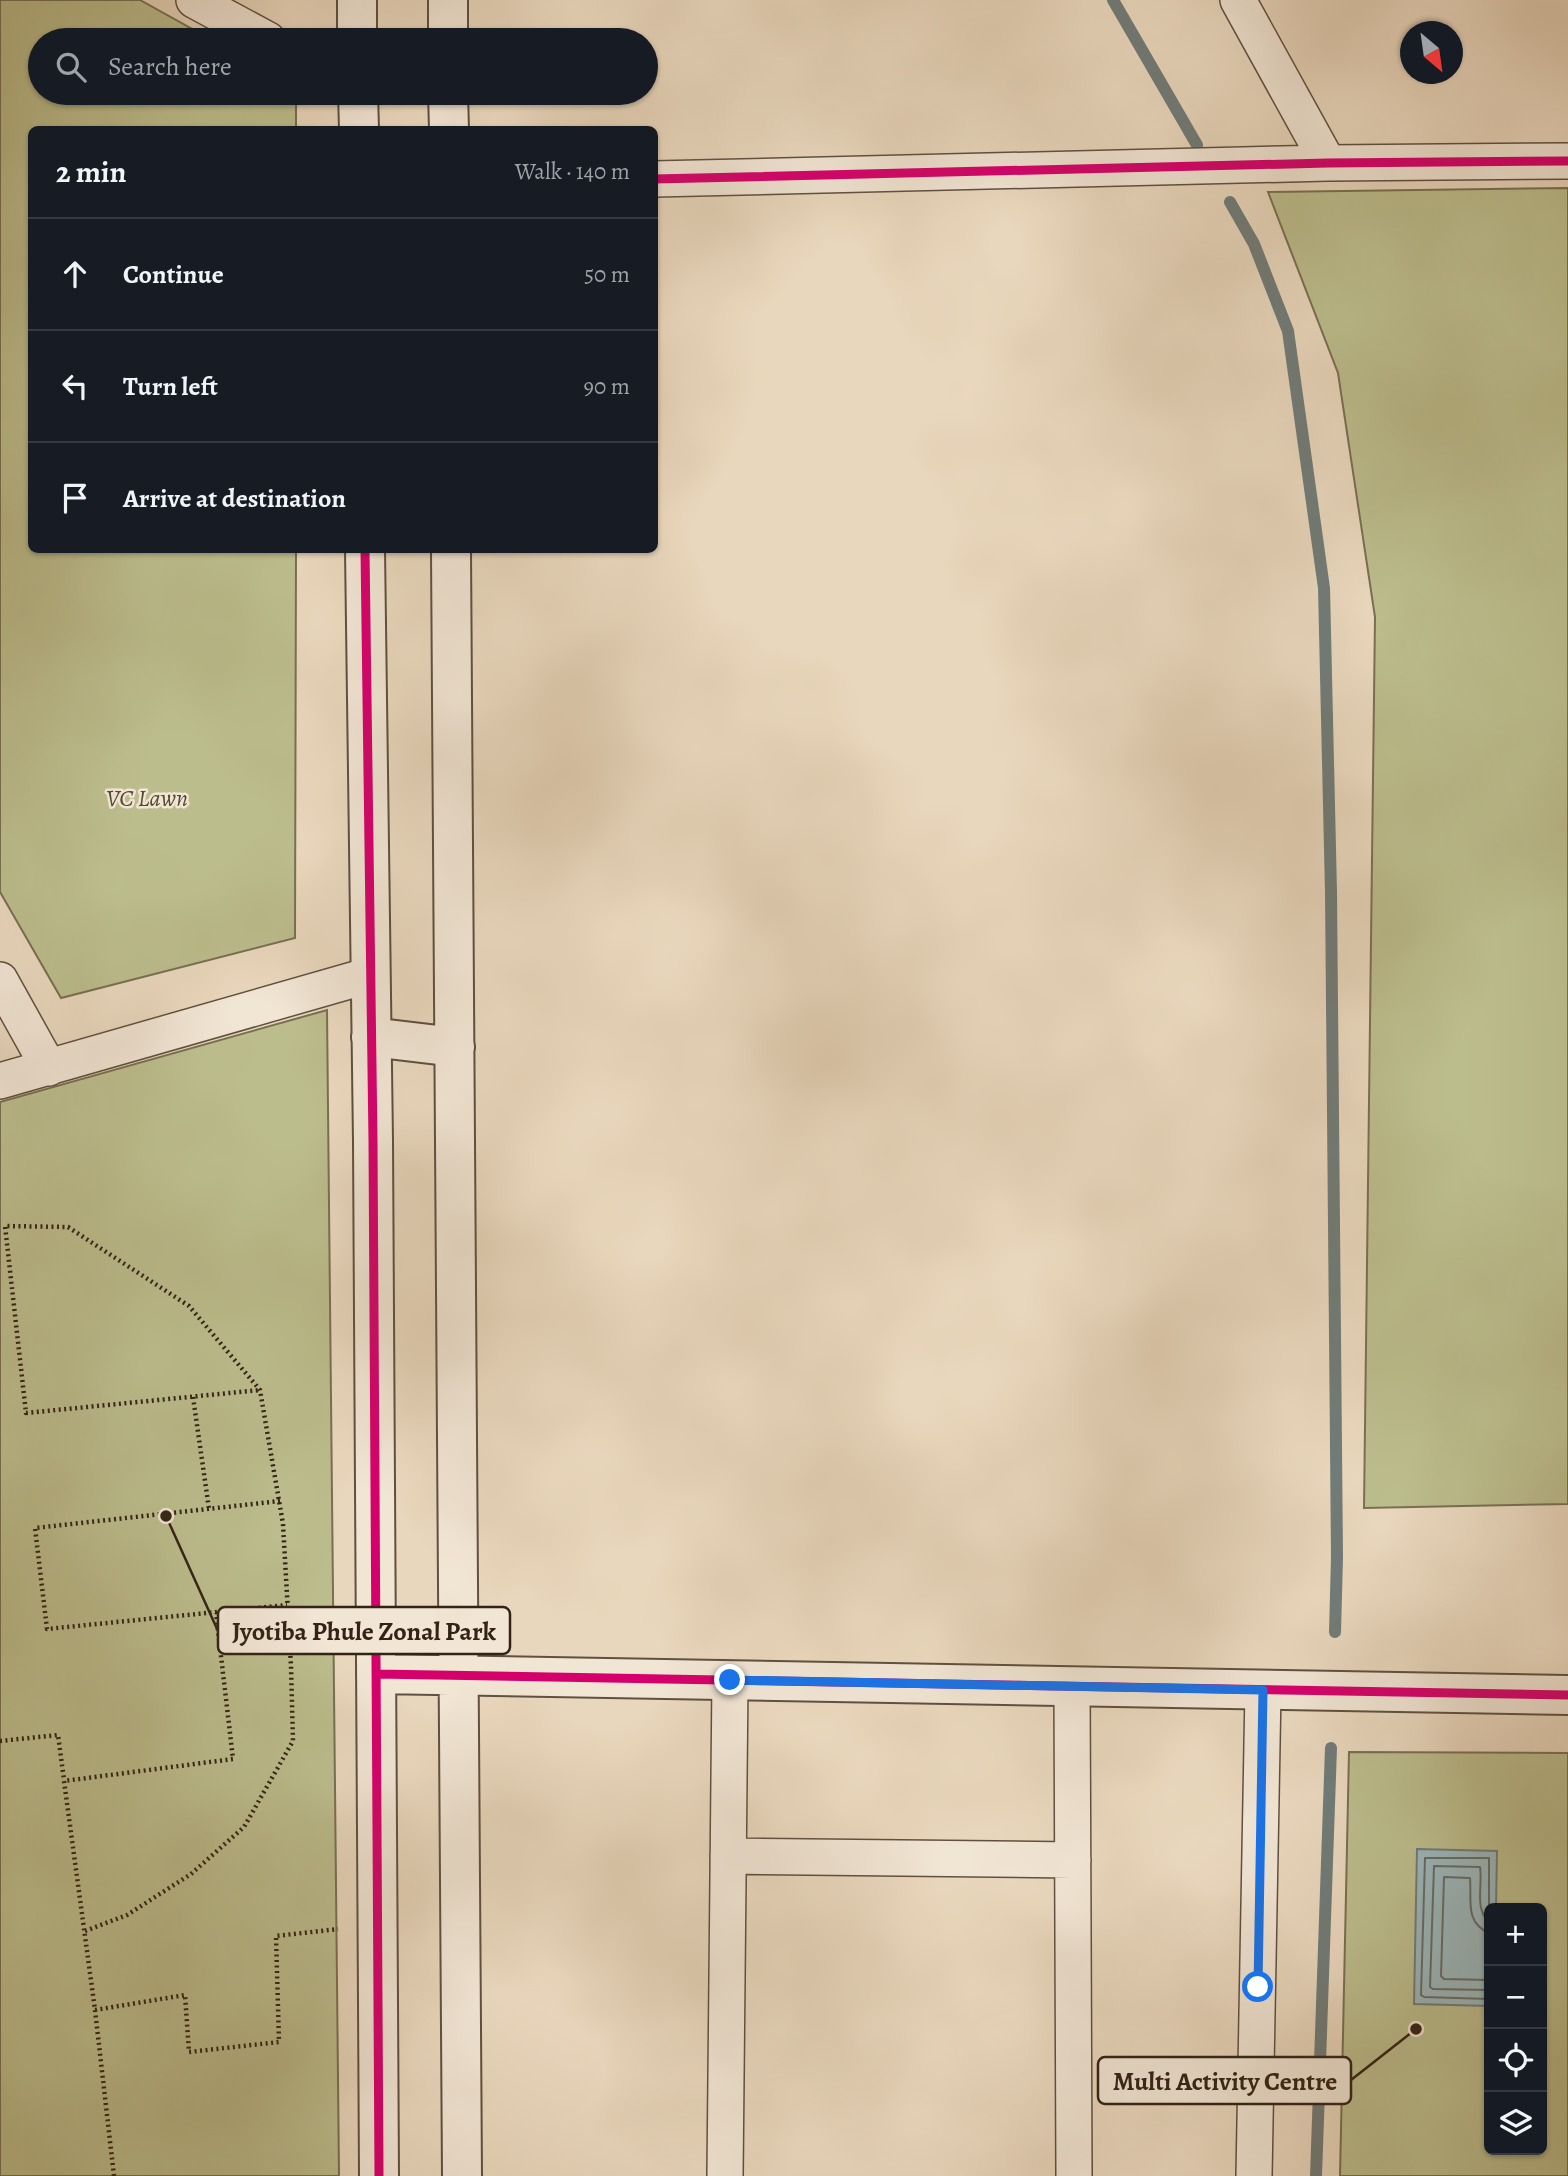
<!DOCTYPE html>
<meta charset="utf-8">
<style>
:root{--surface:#171b24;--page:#20242c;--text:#f1f3f6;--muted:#9ea1a6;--line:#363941}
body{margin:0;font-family:Alegreya,serif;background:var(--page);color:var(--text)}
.controls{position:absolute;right:21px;bottom:21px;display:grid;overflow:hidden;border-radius:10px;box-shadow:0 2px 5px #0004}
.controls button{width:63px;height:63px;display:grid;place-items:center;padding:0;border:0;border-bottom:2px solid var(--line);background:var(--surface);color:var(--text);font:35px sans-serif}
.compass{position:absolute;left:1400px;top:21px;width:63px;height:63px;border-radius:50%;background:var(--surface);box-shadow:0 2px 5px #0004;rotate:151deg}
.stop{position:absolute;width:21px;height:21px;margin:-16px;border:5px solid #1a73e8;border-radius:50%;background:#fff}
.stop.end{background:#1a73e8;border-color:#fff;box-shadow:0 2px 7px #0008}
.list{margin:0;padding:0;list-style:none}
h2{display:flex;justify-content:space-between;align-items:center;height:91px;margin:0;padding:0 28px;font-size:30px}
h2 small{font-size:23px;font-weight:400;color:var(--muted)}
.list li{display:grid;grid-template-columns:46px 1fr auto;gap:21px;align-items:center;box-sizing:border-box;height:112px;padding:0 28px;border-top:2px solid var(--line)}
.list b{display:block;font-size:26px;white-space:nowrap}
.list em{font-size:23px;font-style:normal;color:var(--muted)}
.icon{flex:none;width:38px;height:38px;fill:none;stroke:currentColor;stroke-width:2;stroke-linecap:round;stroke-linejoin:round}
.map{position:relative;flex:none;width:1568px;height:2176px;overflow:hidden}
.search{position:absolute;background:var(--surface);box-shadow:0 2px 5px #0004;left:28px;top:28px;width:630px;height:77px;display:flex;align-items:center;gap:18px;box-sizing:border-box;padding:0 24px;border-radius:38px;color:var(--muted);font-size:26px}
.panel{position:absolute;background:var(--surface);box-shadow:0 2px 5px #0004;left:28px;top:126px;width:630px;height:427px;border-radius:10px}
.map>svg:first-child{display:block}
</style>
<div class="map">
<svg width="1568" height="2176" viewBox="0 0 1568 2176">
<rect width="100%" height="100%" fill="#e9d7bd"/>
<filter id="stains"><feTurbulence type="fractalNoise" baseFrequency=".00286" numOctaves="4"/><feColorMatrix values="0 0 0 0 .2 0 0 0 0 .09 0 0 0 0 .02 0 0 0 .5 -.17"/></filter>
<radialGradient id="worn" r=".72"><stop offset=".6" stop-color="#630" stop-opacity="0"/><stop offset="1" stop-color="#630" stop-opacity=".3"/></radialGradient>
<path fill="#bcbd8d" stroke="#787052" stroke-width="2" fill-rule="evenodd" d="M0,0H140L212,40H40V93H296V129L32,130V550H296L295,938L61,998L0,892Z
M1568,188V1504L1364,1508L1375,617L1338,373L1268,192Z
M327,1010L339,2176H0V1102Z
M1349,1752L1568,1753V2176H1340ZM1489,1908H1542V2150H1489Z"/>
<path fill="#9bb7bb" stroke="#717c79" stroke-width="2" d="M1417,1849L1497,1851L1496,1908H1489V2006L1414,2004Z"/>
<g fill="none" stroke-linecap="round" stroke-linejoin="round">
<path stroke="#676d68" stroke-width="2" d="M1489,1922C1474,1909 1483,1885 1480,1867L1434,1866L1430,1987L1433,1989L1489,1990
M1489,1933C1464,1922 1472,1899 1470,1878L1444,1877L1441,1976L1444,1979L1489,1980
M1489,1999L1424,1997L1421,1995L1425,1858H1489V1908"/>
<path stroke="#717c79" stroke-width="12" d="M1113,0L1197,145
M1230,202L1254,244L1288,331L1324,588L1331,892L1337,1557L1335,1632
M1316,2176L1331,1748"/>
<g stroke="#605040" stroke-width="38">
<path id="minor" d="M194,0L268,40
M1238,0L1328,163
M654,179L1328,163L1568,161
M0,980L49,1068
M0,1081L370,975
M1072,1686L1074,2176
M728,1856L1073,1860
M725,2176L730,1680
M1254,2176L1263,1690"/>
</g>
<g stroke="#605040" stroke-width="42">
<path id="tertiary" d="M357,0V40
M448,0V40
M358,93L359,130
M448,93L449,130
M365,550L373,1141L379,2176
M451,550L462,2176
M371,1037L455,1047
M376,1674L1568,1695"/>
</g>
<path stroke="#332316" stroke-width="4.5" stroke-dasharray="2 3.5" stroke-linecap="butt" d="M193,1397L209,1509
M280,1501L35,1528L47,1629L287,1605
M0,1741L58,1735L64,1780
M85,1931L127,1915L191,1874L244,1827L293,1741L291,1666L283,1524L260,1390L189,1306L68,1227L5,1226L26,1413L260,1390
M95,2010L185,1995L189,2052L279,2042L276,1936L338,1929
M114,2176L95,2010L64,1781L233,1759L216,1613"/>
<use href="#minor" stroke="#f1e5d4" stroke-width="35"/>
<use href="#tertiary" stroke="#f1e5d4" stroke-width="38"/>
<g stroke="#f1e5d4" stroke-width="13">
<path id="cycleway" d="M654,179L1328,163L1568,161
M365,550L373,1141L379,2176
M376,1674L1568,1695"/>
</g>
<use href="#cycleway" stroke="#d6006c" stroke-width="9"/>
</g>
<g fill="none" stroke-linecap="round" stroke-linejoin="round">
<path stroke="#1a73e8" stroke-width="9" d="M730,1680L1263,1690L1258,1987"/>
</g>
<g text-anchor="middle" stroke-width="5" stroke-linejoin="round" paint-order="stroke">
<g font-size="24" font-style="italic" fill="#554a34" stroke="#f1e5d4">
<text x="147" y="806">VC Lawn</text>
</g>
</g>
<path fill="none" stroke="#332316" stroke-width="2.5" d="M166 1516L218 1631M1416 2029L1351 2080"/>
<g fill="#332316" stroke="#f1e5d4" stroke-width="2.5">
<circle cx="166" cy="1516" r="7"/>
<circle cx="1416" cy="2029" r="7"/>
</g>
<g fill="#f1e5d4" stroke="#332316" stroke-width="2.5">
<rect x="218" y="1607" width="292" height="47" rx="7"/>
<rect x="1098" y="2057" width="253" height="47" rx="7"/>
</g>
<g font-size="26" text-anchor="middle" font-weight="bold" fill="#332316">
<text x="364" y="1640">Jyotiba Phule Zonal Park</text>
<text x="1225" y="2090">Multi Activity Centre</text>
</g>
<rect width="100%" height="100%" filter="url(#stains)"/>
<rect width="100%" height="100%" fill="url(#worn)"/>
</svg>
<div class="controls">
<button>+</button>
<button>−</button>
<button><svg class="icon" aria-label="locate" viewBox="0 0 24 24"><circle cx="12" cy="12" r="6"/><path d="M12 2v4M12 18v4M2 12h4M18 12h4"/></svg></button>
<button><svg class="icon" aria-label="layers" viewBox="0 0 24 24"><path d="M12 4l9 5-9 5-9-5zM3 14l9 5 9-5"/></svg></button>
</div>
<svg class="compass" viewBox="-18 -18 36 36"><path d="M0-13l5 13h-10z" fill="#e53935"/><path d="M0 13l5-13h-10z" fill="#9ea1a6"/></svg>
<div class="stop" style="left:1258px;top:1987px"></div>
<div class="stop end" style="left:730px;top:1680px"></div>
<div class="search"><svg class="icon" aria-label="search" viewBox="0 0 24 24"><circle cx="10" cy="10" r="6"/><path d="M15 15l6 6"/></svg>Search here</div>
<section class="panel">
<h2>2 min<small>Walk · 140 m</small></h2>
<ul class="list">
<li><svg class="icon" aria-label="ahead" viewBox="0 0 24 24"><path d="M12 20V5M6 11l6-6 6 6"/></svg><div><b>Continue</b></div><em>50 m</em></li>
<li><svg class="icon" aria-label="left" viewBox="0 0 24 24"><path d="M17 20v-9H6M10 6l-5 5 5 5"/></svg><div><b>Turn left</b></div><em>90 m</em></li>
<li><svg class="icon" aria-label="arrive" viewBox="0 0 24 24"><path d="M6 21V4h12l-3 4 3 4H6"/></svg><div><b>Arrive at destination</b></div></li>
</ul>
</section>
</div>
